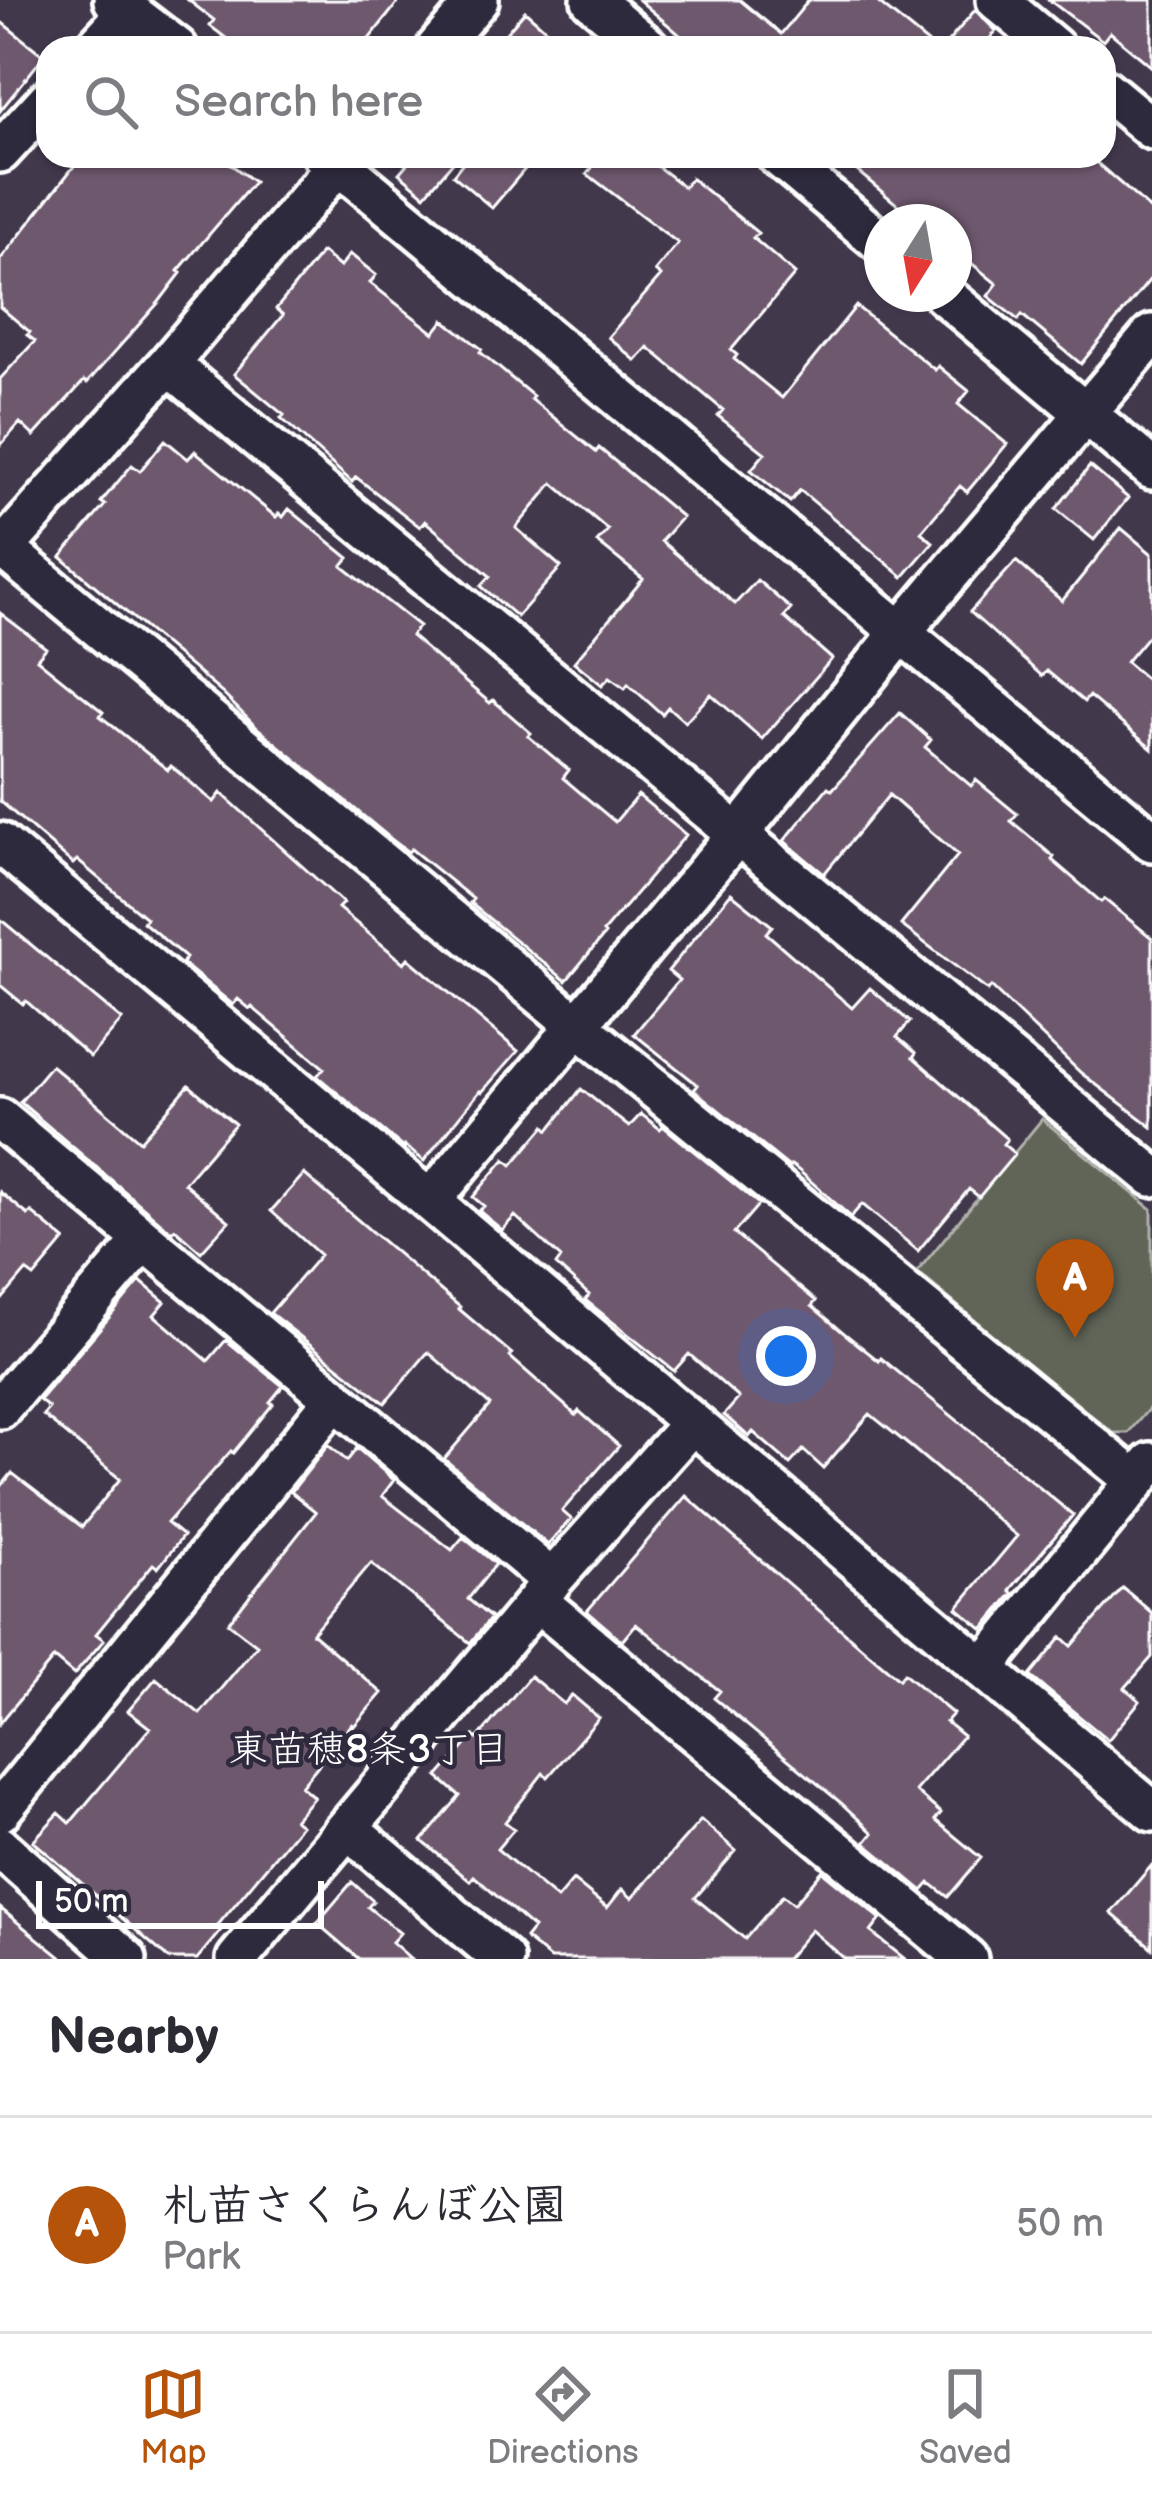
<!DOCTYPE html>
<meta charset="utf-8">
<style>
:root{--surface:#fff;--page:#f7f7f7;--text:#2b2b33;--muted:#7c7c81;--line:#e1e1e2;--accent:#b45309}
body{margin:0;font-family:"Balsamiq Sans","Klee One",sans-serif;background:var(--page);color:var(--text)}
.compass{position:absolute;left:864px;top:204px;width:108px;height:108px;border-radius:50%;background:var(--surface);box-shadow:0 3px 9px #0004;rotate:191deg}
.scale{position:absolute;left:36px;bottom:30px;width:288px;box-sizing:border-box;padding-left:12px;border:6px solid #fff;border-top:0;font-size:33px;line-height:42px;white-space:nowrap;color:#fff;-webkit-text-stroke:9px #2f2a3d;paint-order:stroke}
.you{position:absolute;left:786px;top:1356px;width:42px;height:42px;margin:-30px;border:9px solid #fff;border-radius:50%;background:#1a73e8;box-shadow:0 0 0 18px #1a73e833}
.badge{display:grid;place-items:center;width:78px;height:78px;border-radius:50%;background:var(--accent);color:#fff;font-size:39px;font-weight:700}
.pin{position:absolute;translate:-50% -99px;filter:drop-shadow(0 3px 6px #0008)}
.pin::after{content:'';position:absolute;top:63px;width:42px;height:36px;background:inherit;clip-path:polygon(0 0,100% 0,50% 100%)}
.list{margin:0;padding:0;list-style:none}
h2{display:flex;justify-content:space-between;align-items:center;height:156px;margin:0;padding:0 48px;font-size:51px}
h2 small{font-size:39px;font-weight:400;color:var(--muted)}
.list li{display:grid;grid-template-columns:78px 1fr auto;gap:36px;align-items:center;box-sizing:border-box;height:216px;padding:0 48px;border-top:3px solid var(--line)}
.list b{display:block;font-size:45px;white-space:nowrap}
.list p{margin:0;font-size:39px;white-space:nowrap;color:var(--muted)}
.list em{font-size:39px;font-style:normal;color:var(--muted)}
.icon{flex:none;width:66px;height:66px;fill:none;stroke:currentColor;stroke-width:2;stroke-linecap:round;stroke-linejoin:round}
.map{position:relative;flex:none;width:1152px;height:1959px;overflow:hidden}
.search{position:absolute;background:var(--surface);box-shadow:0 3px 9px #0004;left:36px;right:36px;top:36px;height:132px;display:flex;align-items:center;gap:30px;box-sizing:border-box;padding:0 42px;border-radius:36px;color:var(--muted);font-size:45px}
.sheet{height:372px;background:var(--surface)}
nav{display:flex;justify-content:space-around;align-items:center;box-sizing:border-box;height:168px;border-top:3px solid var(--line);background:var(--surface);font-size:33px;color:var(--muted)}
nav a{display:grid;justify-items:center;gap:6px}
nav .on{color:var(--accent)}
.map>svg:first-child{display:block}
</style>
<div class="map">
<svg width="1152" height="1959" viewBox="0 0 1152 1959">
<rect width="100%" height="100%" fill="#42384c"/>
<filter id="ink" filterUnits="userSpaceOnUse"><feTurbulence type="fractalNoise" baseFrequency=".00833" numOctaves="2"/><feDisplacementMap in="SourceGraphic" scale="24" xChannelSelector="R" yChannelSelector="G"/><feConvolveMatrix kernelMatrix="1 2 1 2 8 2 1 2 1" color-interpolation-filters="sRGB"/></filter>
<g filter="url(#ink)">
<path fill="#606558" stroke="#b0b2ac" stroke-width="3" d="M1042,1119L1152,1209V1405L1128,1433H1110L917,1272Z"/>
<path fill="#6e586e" stroke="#fff" stroke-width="3" d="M188,0H400L362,48H239L210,26L214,20Z
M639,0H740L781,34L809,0H875L934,48H695Z
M1049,0H1152V67L1110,32L1103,41Z
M975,10L996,31L982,48H943Z
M525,11L567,48H493Z
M0,21L44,56L0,111Z
M82,156H220L254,182L178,271L181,273L159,302L87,383L84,381L34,436L20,423L0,446V379L35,341L27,335L30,332L0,307V260Z
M414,156H458L425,195L399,173Z
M468,156H536L492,208L453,175Z
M601,156H644L684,187L691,178L758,233L753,238L795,274L731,350L737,355L734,359L782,398L856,306L935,370L938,366L969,391L958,404L1007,444L967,492L960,486L921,532L933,542L903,577L800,490L790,502L751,470L765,453L718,416L723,410L648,347L636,361L608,337L661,276L655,271L678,243L587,174Z
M839,156H1089L1152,211V277L1081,364L1022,315L1018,320L988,296L997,284L954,249V222H918Z
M322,252L340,267L350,254L376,275L370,283L434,333L444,320L482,349L480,352L533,396L531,399L596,452L599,448L682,517L661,541L735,604L757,580L791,609L784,617L832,659L762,739L711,694L685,722L668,707L662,714L628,684L625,688L610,677L602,685L574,662L643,579L597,542L608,530L553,483L516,528L561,567L517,617L481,586L490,576L425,521L420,527L356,477L352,482L281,418L284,415L234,374L283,315L276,309Z
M165,440L188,459L195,451L276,517L279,513L283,517L289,509L349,558L342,566L419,626L411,636L490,703L493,700L531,733L528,736L569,770L563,778L615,822L638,795L686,835L603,932L605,934L566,981L470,903L473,899L411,849L408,852L391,839L255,726L222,693L61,557L105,505L101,502L132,465L140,471Z
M1090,466L1128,498L1094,540L1056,509Z
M1121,528L1152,554V631L1126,662L1152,684V749L1089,696L1084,702L1047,671L1042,676L970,612L1016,561L1062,601Z
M0,613L46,648L37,659L103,712L100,716L168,770L171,766L214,802L221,793L343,903L338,908L404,963L408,958L518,1051L482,1092L480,1091L424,1161L405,1146L404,1148L317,1076L324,1068L252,1007L250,1009L238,999L233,1005L182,963L186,958L143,922L146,918L77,860L73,864L0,801Z
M900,713L931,740L925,747L971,786L976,780L1017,814L1011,821L1054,857L1052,860L1101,902L1104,899L1152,938V1127L1081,1073L991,987L988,991L901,925L958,855L889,795L824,874L784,841L828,787L832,790Z
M731,893L772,926L766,933L852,1008L870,988L910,1022L897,1037L916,1053L913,1057L1007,1139L1003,1144L1015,1154L979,1197L969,1189L918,1251L862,1204L851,1217L798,1170L791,1165L789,1167L694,1090L698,1085L634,1034L679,980L668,971Z
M0,919L122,1020L90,1057L26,1001L23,1004L0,985Z
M51,1065L140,1141L189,1085L235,1124L184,1183L229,1221L201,1252L175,1229L172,1232L20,1102Z
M581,1089L629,1127L641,1114L660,1129L663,1126L759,1204L734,1233L816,1301L812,1306L844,1333L879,1361L881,1358L1073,1515L1010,1590L1013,1593L983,1629L957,1608L1017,1536L911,1447L870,1414L823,1468L803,1450L790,1464L753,1432L749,1437L724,1415L739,1398L689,1354L674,1371L585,1300L589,1295L556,1265L561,1258L515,1216L502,1230L479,1211L484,1206L473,1197L505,1159L512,1165L545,1126L549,1130Z
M304,1174L460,1307L459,1309L512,1354L510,1357L576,1415L579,1411L619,1446L562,1511L571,1519L548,1545L444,1459L490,1405L428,1352L385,1403L270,1313L320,1255L271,1211Z
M0,1192L28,1215L31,1212L65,1240L34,1277L26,1271L0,1302Z
M140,1281L165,1302L154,1315L208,1361L226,1340L283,1386L270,1402L273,1404L233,1453L231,1451L167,1523L183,1536L158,1568L153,1564L96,1634L104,1640L74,1675L54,1658L0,1723V1488L12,1473L82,1527L120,1479L43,1415L49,1408L39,1400Z
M328,1445L347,1461L357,1448L394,1480L382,1496L452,1550L463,1537L496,1564L468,1599L491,1618L470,1643L371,1563L312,1633L382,1693L354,1726L352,1724L301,1786L314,1797L294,1820L301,1825L217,1926L222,1929L197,1959H169L33,1841L59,1813L70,1823L150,1728L128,1711L156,1678L200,1714L257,1645L228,1623L316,1512L291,1492Z
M686,1496L899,1679L904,1673L953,1714L946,1722L963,1736L915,1791L941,1813L935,1820L981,1858L948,1897L930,1883L923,1891L865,1843L873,1833L841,1803L714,1698L720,1691L636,1624L622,1641L587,1611Z
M1123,1588L1152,1613V1657L1125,1688L1140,1701L1108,1740L1030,1676L1062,1637L1072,1646Z
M530,1676L564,1704L572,1695L599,1718L548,1777L543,1773L505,1822L514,1829L497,1849L557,1899L573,1880L607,1908L622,1889L632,1898L701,1820L736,1851L695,1898L745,1939L783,1895L794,1904L822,1871L881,1919L871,1932L905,1959H845L811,1930L786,1959H550L525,1938L533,1928L474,1876L470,1881L422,1841L460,1796L438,1777L474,1736L477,1739Z
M1152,1865V1948L1111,1913Z
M352,1882L373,1901L368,1907L400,1933L392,1942L411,1959H359L317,1923Z
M0,1908L63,1959H0Z"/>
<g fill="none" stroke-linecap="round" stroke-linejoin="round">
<g stroke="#fff" stroke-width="48">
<path id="minor" d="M114,0L177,48
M592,0L649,48
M997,0L1054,48
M95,48L128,12
M437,48L478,0
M1104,89L1152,129
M0,152L48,100
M324,156L358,180L1152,841
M778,156L882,243
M943,294L1152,469
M168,364L1152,1176
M3,548L595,1040L1136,1481
M0,552L168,364L345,156
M0,843L430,1201L1152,1811
M0,1119L552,1580
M430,1201L752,817L919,610L1152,335
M0,1408L144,1240
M537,1601L967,1959
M984,1668L1151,1463
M0,1811L335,1399
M349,1829L503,1959
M0,1847L126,1959
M237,1959L537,1601L552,1580L692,1423"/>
</g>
<use href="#minor" stroke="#2f2a3d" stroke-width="39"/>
</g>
</g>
<g text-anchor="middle" stroke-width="9" stroke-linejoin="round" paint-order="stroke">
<g font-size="39" fill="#fff" stroke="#2f2a3d">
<text x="369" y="1762">東苗穂8条3丁目</text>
</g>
</g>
</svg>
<svg class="compass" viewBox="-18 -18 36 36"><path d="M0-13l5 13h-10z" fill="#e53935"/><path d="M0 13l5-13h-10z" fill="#7c7c81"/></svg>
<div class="scale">50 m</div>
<div class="you"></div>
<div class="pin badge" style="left:1075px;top:1338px">A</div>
<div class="search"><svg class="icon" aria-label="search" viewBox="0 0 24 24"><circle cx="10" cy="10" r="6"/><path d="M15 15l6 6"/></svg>Search here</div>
</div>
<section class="sheet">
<h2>Nearby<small></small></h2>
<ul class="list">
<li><span class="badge">A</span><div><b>札苗さくらんぼ公園</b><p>Park</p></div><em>50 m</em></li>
</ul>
</section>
<nav>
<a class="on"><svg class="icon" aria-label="map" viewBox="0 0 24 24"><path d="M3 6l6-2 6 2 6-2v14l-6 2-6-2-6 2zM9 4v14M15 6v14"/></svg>Map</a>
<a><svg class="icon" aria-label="directions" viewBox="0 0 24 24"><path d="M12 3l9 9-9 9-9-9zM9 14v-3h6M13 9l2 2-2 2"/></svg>Directions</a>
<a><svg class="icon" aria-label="saved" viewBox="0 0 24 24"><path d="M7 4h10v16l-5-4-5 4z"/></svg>Saved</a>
</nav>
